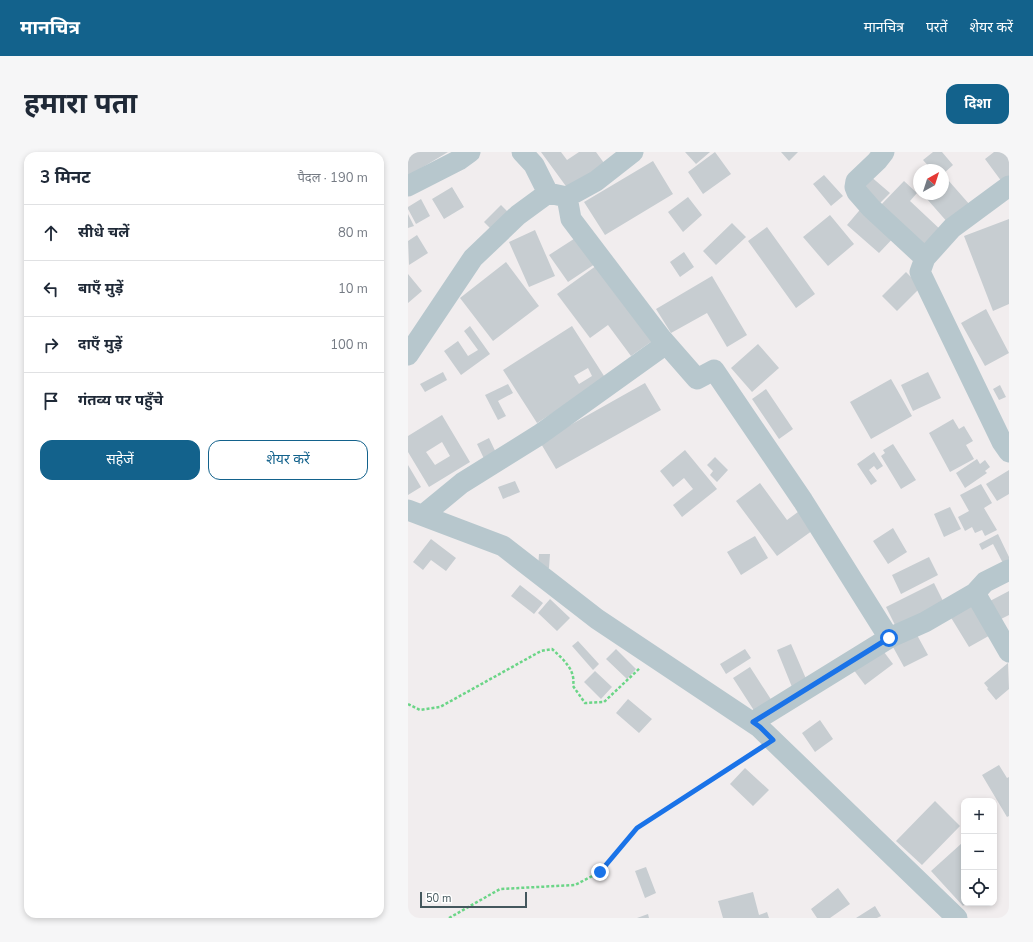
<!DOCTYPE html>
<html lang="hi">
<meta charset="utf-8">
<style>
:root{--surface:#fff;--page:#f6f6f7;--text:#1f2937;--muted:#747a83;--line:#e0e1e3;--accent:#13628c}
body{margin:0;font-family:"Nunito Sans","Noto Sans Devanagari",sans-serif;background:var(--page);color:var(--text)}
.controls{position:absolute;right:12px;bottom:12px;display:grid;overflow:hidden;border-radius:8px;box-shadow:0 2px 6px #0003}
.controls button{width:36px;height:36px;display:grid;place-items:center;padding:0;border:0;border-bottom:1px solid var(--line);background:var(--surface);color:var(--text);font:20px sans-serif}
.compass{position:absolute;left:505px;top:12px;width:36px;height:36px;border-radius:50%;background:var(--surface);box-shadow:0 2px 6px #0003;rotate:39deg}
.scale{position:absolute;left:12px;bottom:10px;width:107px;box-sizing:border-box;padding-left:4px;border:2px solid #44575d;border-top:0;font-size:11px;line-height:14px;white-space:nowrap;color:#44575d;-webkit-text-stroke:3px #fff;paint-order:stroke}
.stop{position:absolute;width:12px;height:12px;margin:-9px;border:3px solid #1a73e8;border-radius:50%;background:#fff}
.stop.end{background:#1a73e8;border-color:#fff;box-shadow:0 1px 4px #0008}
.list{margin:0;padding:0;list-style:none}
h2{display:flex;justify-content:space-between;align-items:center;height:52px;margin:0;padding:0 16px;font-size:17px}
h2 small{font-size:13px;font-weight:400;color:var(--muted)}
.list li{display:grid;grid-template-columns:26px 1fr auto;gap:12px;align-items:center;box-sizing:border-box;height:56px;padding:0 16px;border-top:1px solid var(--line)}
.list b{display:block;font-size:15px;white-space:nowrap}
.list em{font-size:13px;font-style:normal;color:var(--muted)}
.actions{display:flex;gap:8px;padding:12px 16px}
.actions a{flex:1;padding:9px 0;border:1px solid var(--accent);border-radius:12px;text-align:center;font-size:14px;color:var(--accent)}
.actions .main{background:var(--accent);color:#fff}
.icon{flex:none;width:22px;height:22px;fill:none;stroke:currentColor;stroke-width:2;stroke-linecap:round;stroke-linejoin:round}
.map{position:relative;flex:none;width:601px;height:766px;overflow:hidden;border-radius:12px}
header{display:flex;align-items:center;gap:24px;box-sizing:border-box;height:56px;padding:0 20px;background:var(--accent);color:#fff}
header strong{font-size:19px}
nav{display:flex;gap:22px;margin-inline-start:auto;font-size:14px}
.intro{display:flex;align-items:center;justify-content:space-between;box-sizing:border-box;height:96px;padding:0 24px}
h1{margin:0;font-size:28px}
.button{padding:10px 18px;border-radius:12px;background:var(--accent);color:#fff;font-size:14px;font-weight:700}
main{display:flex;gap:24px;padding:0 24px}
aside{flex:1;background:var(--surface);border-radius:12px;box-shadow:0 2px 6px #0003}
.map>svg:first-child{display:block}
</style>
<header>
<strong>मानचित्र</strong>
<nav><a>मानचित्र</a><a>परतें</a><a>शेयर करें</a></nav>
</header>
<div class="intro"><h1>हमारा पता</h1><a class="button">दिशा</a></div>
<main>
<aside>
<h2>3 मिनट<small>पैदल · 190 m</small></h2>
<ul class="list">
<li><svg class="icon" aria-label="ahead" viewBox="0 0 24 24"><path d="M12 20V5M6 11l6-6 6 6"/></svg><div><b>सीधे चलें</b></div><em>80 m</em></li>
<li><svg class="icon" aria-label="left" viewBox="0 0 24 24"><path d="M17 20v-9H6M10 6l-5 5 5 5"/></svg><div><b>बाएँ मुड़ें</b></div><em>10 m</em></li>
<li><svg class="icon" aria-label="right" viewBox="0 0 24 24"><path d="M7 20v-9h11M14 6l5 5-5 5"/></svg><div><b>दाएँ मुड़ें</b></div><em>100 m</em></li>
<li><svg class="icon" aria-label="arrive" viewBox="0 0 24 24"><path d="M6 21V4h12l-3 4 3 4H6"/></svg><div><b>गंतव्य पर पहुँचे</b></div></li>
</ul>
<div class="actions"><a class="main">सहेजें</a><a>शेयर करें</a></div>
</aside>
<div class="map">
<svg width="601" height="766" viewBox="0 0 601 766">
<rect width="100%" height="100%" fill="#f1edee"/>
<path fill="#c7cdd1" fill-rule="evenodd" d="M0,0H40L0,24Z
M133,0H153L159,8L171,0H188L196,11L160,37Z
M277,0H302L288,12Z
M307,0L323,22L295,42L280,20Z
M373,0H390L381,9Z
M525,0H534L545,13L535,22V18H524L515,8Z
M586,0H601V25L594,30L577,7Z
M245,9L265,42L197,83L176,50Z
M416,23L435,44L423,54L405,32Z
M461,23L482,41L469,54L449,36Z
M540,28L562,53L541,72L519,47L525,42H535V33Z
M496,29L509,41L502,49L535,80L516,99L470,56Z
M44,35L56,55L36,67L24,47Z
M280,45L294,63L275,80L260,60Z
M13,47L22,64L8,72L0,57V55Z
M93,53L102,62L85,79L76,70Z
M456,53L489,82L471,101L439,73Z
M0,62L6,74L0,76Z
M422,63L446,92L420,114L395,85Z
M601,67V152L585,159L556,84Z
M324,71L338,85L308,113L295,99Z
M359,75L407,142L388,156L340,89Z
M127,78L147,124L121,135L101,90Z
M9,83L20,101L1,113L0,89Z
M172,83L190,110L160,130L141,103Z
M276,100L286,115L272,125L262,110Z
M98,110L131,154L85,189L52,146Z
M192,111L247,187L223,204L200,173L182,186L149,142Z
M498,120L513,135L489,159L474,144Z
M0,122L14,139L0,151Z
M304,124L339,183L319,195L299,161L263,181L248,157Z
M578,157L601,201L577,214L553,171Z
M62,174L82,202L53,223L36,199L50,189L60,204L70,198L56,179Z
M164,174L198,227L129,271L95,218ZM180,216L184,224L171,232L166,224Z
M350,192L371,216L344,240L323,216Z
M35,220L39,228L17,240L12,232Z
M520,220L533,246L505,259L493,233Z
M483,227L504,264L463,287L442,250Z
M237,231L253,258L148,317L132,290Z
M100,232L105,241L90,249L98,264L90,268L77,243Z
M592,233L598,245L591,248L585,237Z
M358,237L385,277L371,287L344,247Z
M34,263L62,310L21,335L0,300V284ZM34,290L42,304L27,313L18,300Z
M545,267L551,277L556,274L565,289L558,293L566,307L542,320L521,281Z
M81,286L91,307L79,313L69,292Z
M485,292L508,328L493,337L473,304L477,301L475,298Z
M277,298L309,337L274,365L265,353L285,337L276,326L265,335L252,319Z
M466,300L475,314L469,318L466,314L461,318L469,329L463,333L449,312Z
M307,305L320,318L309,330L302,323L305,319L299,313Z
M569,307L572,312L577,308L582,315L577,319L579,321L557,336L548,321Z
M0,313L13,335L0,343Z
M601,318V342L589,349L578,332Z
M107,329L112,340L95,347L90,335Z
M352,331L379,368L394,357L408,376L369,404L328,349Z
M573,332L584,351L576,356L589,378L577,384L574,378L567,381L564,375L557,379L550,365L561,359L552,343Z
M542,355L553,377L536,385L526,362Z
M485,376L499,400L480,412L465,389Z
M590,382L601,405V416L598,417L585,392L574,398L571,392Z
M347,384L360,406L333,423L319,400Z
M23,387L48,406L38,419L23,408L15,418L5,410Z
M131,402H142L141,416H130Z
M521,405L530,423L493,442L484,423Z
M526,431L537,453L489,477L478,455Z
M112,433L135,451L126,462L103,444Z
M601,439V463L593,467L582,449Z
M142,447L162,466L149,479L130,461Z
M567,449L586,481L561,495L542,464Z
M509,483L520,503L496,515L485,495Z
M170,489L191,512L185,518L164,494Z
M383,492L399,529L384,535L369,498Z
M473,496L485,512L457,533L445,517Z
M208,497L228,517L219,527L198,507Z
M337,497L343,506L318,522L312,512Z
M600,511L601,537L588,548L579,537L580,536L576,531Z
M342,515L364,549L347,560L325,526Z
M187,519L204,535L193,547L176,530Z
M220,547L244,567L231,581L208,561Z
M412,568L425,587L407,600L394,581Z
M591,613L599,626L601,625V664L599,665L574,623Z
M337,616L361,638L345,654L322,632Z
M527,649L552,674L514,713L488,689Z
M554,691L556,693V751H558L555,754L523,719Z
M238,715L248,741L237,746L227,719Z
M430,736L442,752L422,766H409L403,757Z
M345,740L351,763L359,760L361,766H315L310,749Z
M467,754L473,764L469,766H448Z
M240,762L241,766H229Z"/>
<g fill="none" stroke-linecap="round" stroke-linejoin="round">
<path stroke="#6bd587" stroke-width="2.5" stroke-dasharray="3 2" stroke-linecap="butt" d="M0,552L12,558L32,555L133,499L144,497C155,507 168,518 165,534L177,551L196,550L232,516
M41,766L92,737L167,733L192,720L229,676L351,597"/>
<path stroke="#b7c7cd" stroke-width="21" d="M114,0L126,13L140,41
M225,0L188,29L159,45L163,67L254,187L289,227L306,218L395,349L481,486L345,570
M476,0L469,9L448,29L447,35L449,40L463,56L517,106
M0,34L51,8L62,0
M601,34L544,76L517,106L512,120L594,290L601,300
M0,203L65,106L110,63L140,41L159,45
M0,358L95,394L189,467L351,575L549,766
M15,363L54,331L131,283L258,192
M567,441L601,500
M481,486L517,470L567,441L577,430L601,418"/>
</g>
<g fill="none" stroke-linecap="round" stroke-linejoin="round">
<path stroke="#1a73e8" stroke-width="5" d="M192,720L229,676L365,588L352,575L345,570L481,486"/>
</g>
</svg>
<div class="controls">
<button>+</button>
<button>−</button>
<button><svg class="icon" aria-label="locate" viewBox="0 0 24 24"><circle cx="12" cy="12" r="6"/><path d="M12 2v4M12 18v4M2 12h4M18 12h4"/></svg></button>
</div>
<svg class="compass" viewBox="-18 -18 36 36"><path d="M0-13l5 13h-10z" fill="#e53935"/><path d="M0 13l5-13h-10z" fill="#747a83"/></svg>
<div class="scale">50 m</div>
<div class="stop" style="left:481px;top:486px"></div>
<div class="stop end" style="left:192px;top:720px"></div>
</div>
</main>
